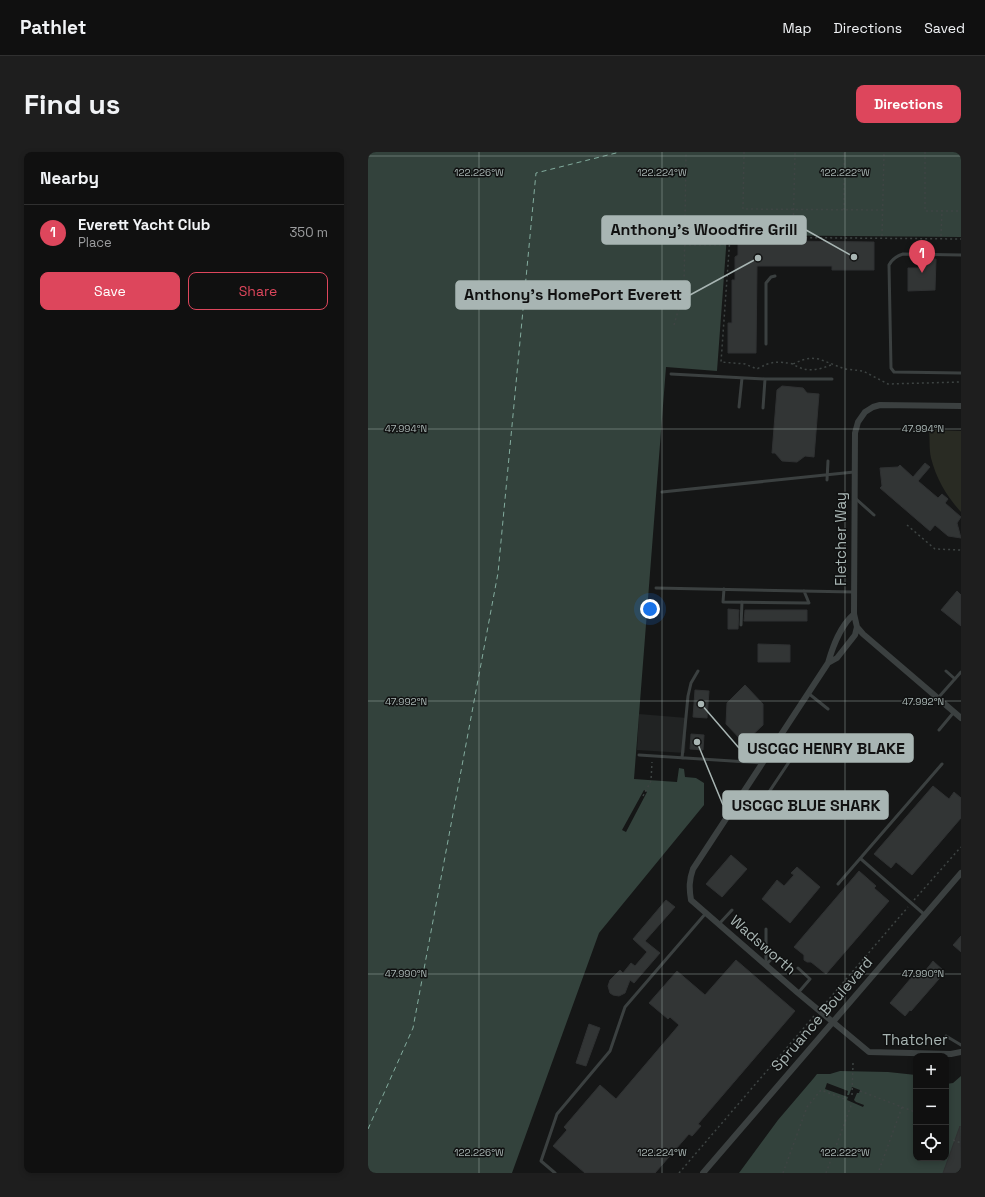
<!DOCTYPE html>
<meta charset="utf-8">
<style>
:root{--surface:#101010;--page:#1e1e1e;--text:#f1f3f6;--muted:#9c9d9f;--line:#303030;--accent:#dd465c}
body{margin:0;font-family:"Space Grotesk",sans-serif;background:var(--page);color:var(--text)}
.controls{position:absolute;right:12px;bottom:12px;display:grid;overflow:hidden;border-radius:8px;box-shadow:0 2px 6px #0003}
.controls button{width:36px;height:36px;display:grid;place-items:center;padding:0;border:0;border-bottom:1px solid var(--line);background:var(--surface);color:var(--text);font:20px sans-serif}
.you{position:absolute;left:282px;top:457px;width:14px;height:14px;margin:-10px;border:3px solid #fff;border-radius:50%;background:#1a73e8;box-shadow:0 0 0 6px #1a73e833}
.badge{display:grid;place-items:center;width:26px;height:26px;border-radius:50%;background:var(--accent);color:#fff;font-size:13px;font-weight:700}
.pin{position:absolute;translate:-50% -33px;filter:drop-shadow(0 1px 2px #0008)}
.pin::after{content:'';position:absolute;top:21px;width:14px;height:12px;background:inherit;clip-path:polygon(0 0,100% 0,50% 100%)}
.list{margin:0;padding:0;list-style:none}
h2{display:flex;justify-content:space-between;align-items:center;height:52px;margin:0;padding:0 16px;font-size:17px}
h2 small{font-size:13px;font-weight:400;color:var(--muted)}
.list li{display:grid;grid-template-columns:26px 1fr auto;gap:12px;align-items:center;box-sizing:border-box;height:56px;padding:0 16px;border-top:1px solid var(--line)}
.list b{display:block;font-size:15px;white-space:nowrap}
.list p{margin:0;font-size:13px;white-space:nowrap;color:var(--muted)}
.list em{font-size:13px;font-style:normal;color:var(--muted)}
.actions{display:flex;gap:8px;padding:12px 16px}
.actions a{flex:1;padding:9px 0;border:1px solid var(--accent);border-radius:8px;text-align:center;font-size:14px;color:var(--accent)}
.actions .main{background:var(--accent);color:#fff}
.icon{flex:none;width:22px;height:22px;fill:none;stroke:currentColor;stroke-width:2;stroke-linecap:round;stroke-linejoin:round}
.map{position:relative;flex:none;width:593px;height:1021px;overflow:hidden;border-radius:8px}
header{display:flex;align-items:center;gap:24px;box-sizing:border-box;height:56px;padding:0 20px;background:var(--surface);border-bottom:1px solid var(--line)}
header strong{font-size:19px}
nav{display:flex;gap:22px;margin-inline-start:auto;font-size:14px}
.intro{display:flex;align-items:center;justify-content:space-between;box-sizing:border-box;height:96px;padding:0 24px}
h1{margin:0;font-size:28px}
.button{padding:10px 18px;border-radius:8px;background:var(--accent);color:#fff;font-size:14px;font-weight:700}
main{display:flex;gap:24px;padding:0 24px}
aside{flex:1;background:var(--surface);border-radius:8px;box-shadow:0 2px 6px #0003}
.map>svg:first-child{display:block}
</style>
<header>
<strong>Pathlet</strong>
<nav><a>Map</a><a>Directions</a><a>Saved</a></nav>
</header>
<div class="intro"><h1>Find us</h1><a class="button">Directions</a></div>
<main>
<aside>
<h2>Nearby<small></small></h2>
<ul class="list">
<li><span class="badge">1</span><div><b>Everett Yacht Club</b><p>Place</p></div><em>350 m</em></li>
</ul>
<div class="actions"><a class="main">Save</a><a>Share</a></div>
</aside>
<div class="map">
<svg width="593" height="1021" viewBox="0 0 593 1021">
<rect width="100%" height="100%" fill="#151616"/>
<path fill="#212323" d="M271,562L319,566L317,601L269,598Z"/>
<path fill="#292b23" d="M561,278L593,279V360C579,345 568,326 563,306C561,297 562,287 561,278Z"/>
<path fill="#33423c" d="M0,0H593V85L359,83L349,219L298,215L266,627L309,630L311,616L316,617L317,625L328,626L336,631V653L231,781L144,1021H0Z
M472,919L520,920L548,923V1006H578V932L585,931L593,924V1021H371L410,968L445,927L449,922H462Z"/>
<path fill="#151616" d="M276,638L279,640L258,680L254,678Z
M459,931L480,939L479,943H481L484,935L492,938L491,941H489L486,948L488,950L496,953L495,955L479,948L480,945L457,937Z"/>
<g fill="none" stroke-linecap="round" stroke-linejoin="round">
<path stroke="#83ac9e" stroke-width="1" stroke-dasharray="5 4" stroke-linecap="butt" d="M0,977L45,876L130,421L168,21L252,0"/>
</g>
<path fill="#323535" stroke="#2f3132" d="M370,88L385,89L388,91L416,92V89L506,90V118H464V114H389L388,201H360V171H364V128H367V105L370,103Z
M555,107H568L567,138L540,139V116H555Z
M414,234L435,236L439,241L451,242L446,305L437,304L429,310L414,309L407,301H404L409,238Z
M557,311L562,315L550,329L570,346L574,342L580,347L577,351L593,365L589,371L593,386L580,384L567,373L562,379L512,336L514,334L512,316L530,315L532,313L545,325Z
M589,439L593,443V474L573,458Z
M360,457L371,458L370,477H360Z
M377,458H439V469H376Z
M390,492L422,493V510H390Z
M377,533L395,552V573L376,591L358,572L359,551Z
M327,538L341,539L339,566L325,565Z
M323,582L336,583L335,598L322,597Z
M565,634L581,647L586,640L593,646V666L544,723L528,710L523,716L506,702Z
M363,703L379,717L354,745L338,732Z
M429,715L452,735L422,771L394,747L409,728L416,734L426,723L423,721Z
M491,719L508,734L506,736L521,749L458,822L443,810H439L436,808V803L426,795Z
M298,748L307,755L277,789L292,801L266,831L262,828L257,841L251,844L245,843L242,841L240,834L242,828L252,818L255,821L263,811L267,814L279,800L265,787Z
M593,784V800L585,793Z
M368,808L427,859L330,972L333,974L324,984L321,982L287,1021H217L185,994L199,978L196,975L232,933L248,947L311,873L302,865L300,867L281,851L309,819L337,843Z
M565,809L577,820L543,859L542,858L537,864L522,851L549,819L554,823Z
M221,872L232,876L218,914L208,911Z
M592,974L593,1014L591,1021H575Z"/>
<g fill="none" stroke-linecap="round" stroke-linejoin="round">
<path stroke="#3e4443" stroke-width="1.5" stroke-dasharray="2 3" stroke-linecap="butt" d="M376,0L375,57L515,58
M557,0V59H593
M476,58V0
M425,83L427,0
M514,84L516,0
M573,84L574,58
M316,93H359
M306,173L316,138L318,0
M425,212C410,209 403,209 389,217L377,212L353,210L362,85L593,87
M463,213C450,218 438,221 425,212L434,208L443,206L451,207L477,217L495,219L520,232L593,230
M539,373L567,397L593,398
M275,644L283,629L284,610
M546,748L593,695
M455,854L540,755
M492,939L534,955L510,1021
M484,943L485,911
M534,955L547,960
M585,988L593,991
M311,1021L446,864
M415,1021L439,955L453,938L479,948
M458,1021L484,951"/>
<path stroke="#3b4040" stroke-width="3" d="M593,103L535,102C528,104 524,107 521,113L523,216L526,220L593,221
M398,192V131L403,125L407,124
M303,222L397,227H464
M371,255L374,226
M395,256L397,227
M459,328L460,309
M294,340L486,320
M487,346L506,363
M288,436L486,440
M356,437L355,450L441,451L436,439
M373,473L374,450
M578,519L587,527
M440,541L460,557
M570,546L593,520
M571,578L586,560
M271,603L395,611
M314,606L320,544L323,531L330,519
M369,651L387,661L431,595
M493,707L557,763
M470,732L574,612
M351,772L364,758
M398,813V777
M398,813L406,804
M430,841L442,827L430,816
M578,884L593,893
M187,1021L173,1009L189,962L242,899L257,855L338,761"/>
<path stroke="#3b4040" stroke-width="6" d="M593,254L512,253L505,255L497,260L490,270L487,281L486,462L489,475L495,482L593,566
M486,462C472,474 465,494 460,511L325,717C321,728 321,736 323,748L430,841L501,900L583,902L593,900
M460,511L469,506L487,483L489,475
M335,1021L593,721"/>
</g>
<path fill="none" stroke="#a8b5b3" stroke-width="1" stroke-opacity="0.45" d="M111,0V1021M294,0V1021M477,0V1021M0,4H593M0,277H593M0,549H593M0,822H593"/>
<g text-anchor="middle" stroke-width="3" stroke-linejoin="round" paint-order="stroke">
<g font-size="15" fill="#a8b5b3" stroke="#101111">
<text transform="translate(473 387) rotate(-90)" y="5">Fletcher Way</text>
<text transform="translate(395 793) rotate(41)" y="5">Wadsworth</text>
<text transform="translate(454 862) rotate(-49)" y="5">Spruance Boulevard</text>
<text x="547" y="893">Thatcher</text>
</g>
</g>
<g font-size="10" text-anchor="middle" fill="#a8b5b3" stroke="#101111" stroke-width="3" stroke-linejoin="round" paint-order="stroke">
<text x="111" y="24">122.226°W</text>
<text x="294" y="24">122.224°W</text>
<text x="477" y="24">122.222°W</text>
<text x="38" y="280">47.994°N</text>
<text x="555" y="280">47.994°N</text>
<text x="38" y="553">47.992°N</text>
<text x="555" y="553">47.992°N</text>
<text x="38" y="825">47.990°N</text>
<text x="555" y="825">47.990°N</text>
<text x="111" y="1004">122.226°W</text>
<text x="294" y="1004">122.224°W</text>
<text x="477" y="1004">122.222°W</text>
</g>
<path fill="none" stroke="#a8b5b3" stroke-width="1.5" d="M486 105L438 78M390 106L322 143M333 552L371 596M329 590L355 653"/>
<g fill="#a8b5b3" stroke="#101111" stroke-width="1.5">
<circle cx="486" cy="105" r="4"/>
<circle cx="390" cy="106" r="4"/>
<circle cx="333" cy="552" r="4"/>
<circle cx="329" cy="590" r="4"/>
</g>
<g fill="#a8b5b3" stroke="#a8b5b3" stroke-width="1.5">
<rect x="234" y="64" width="204" height="28" rx="4"/>
<rect x="88" y="129" width="234" height="28" rx="4"/>
<rect x="371" y="582" width="174" height="28" rx="4"/>
<rect x="355" y="639" width="165" height="28" rx="4"/>
</g>
<g font-size="16" text-anchor="middle" font-weight="bold" fill="#111">
<text x="336" y="83">Anthony's Woodfire Grill</text>
<text x="205" y="148">Anthony's HomePort Everett</text>
<text x="458" y="602">USCGC HENRY BLAKE</text>
<text x="438" y="659">USCGC BLUE SHARK</text>
</g>
</svg>
<div class="controls">
<button>+</button>
<button>−</button>
<button><svg class="icon" aria-label="locate" viewBox="0 0 24 24"><circle cx="12" cy="12" r="6"/><path d="M12 2v4M12 18v4M2 12h4M18 12h4"/></svg></button>
</div>
<div class="you"></div>
<div class="pin badge" style="left:554px;top:121px">1</div>
</div>
</main>
